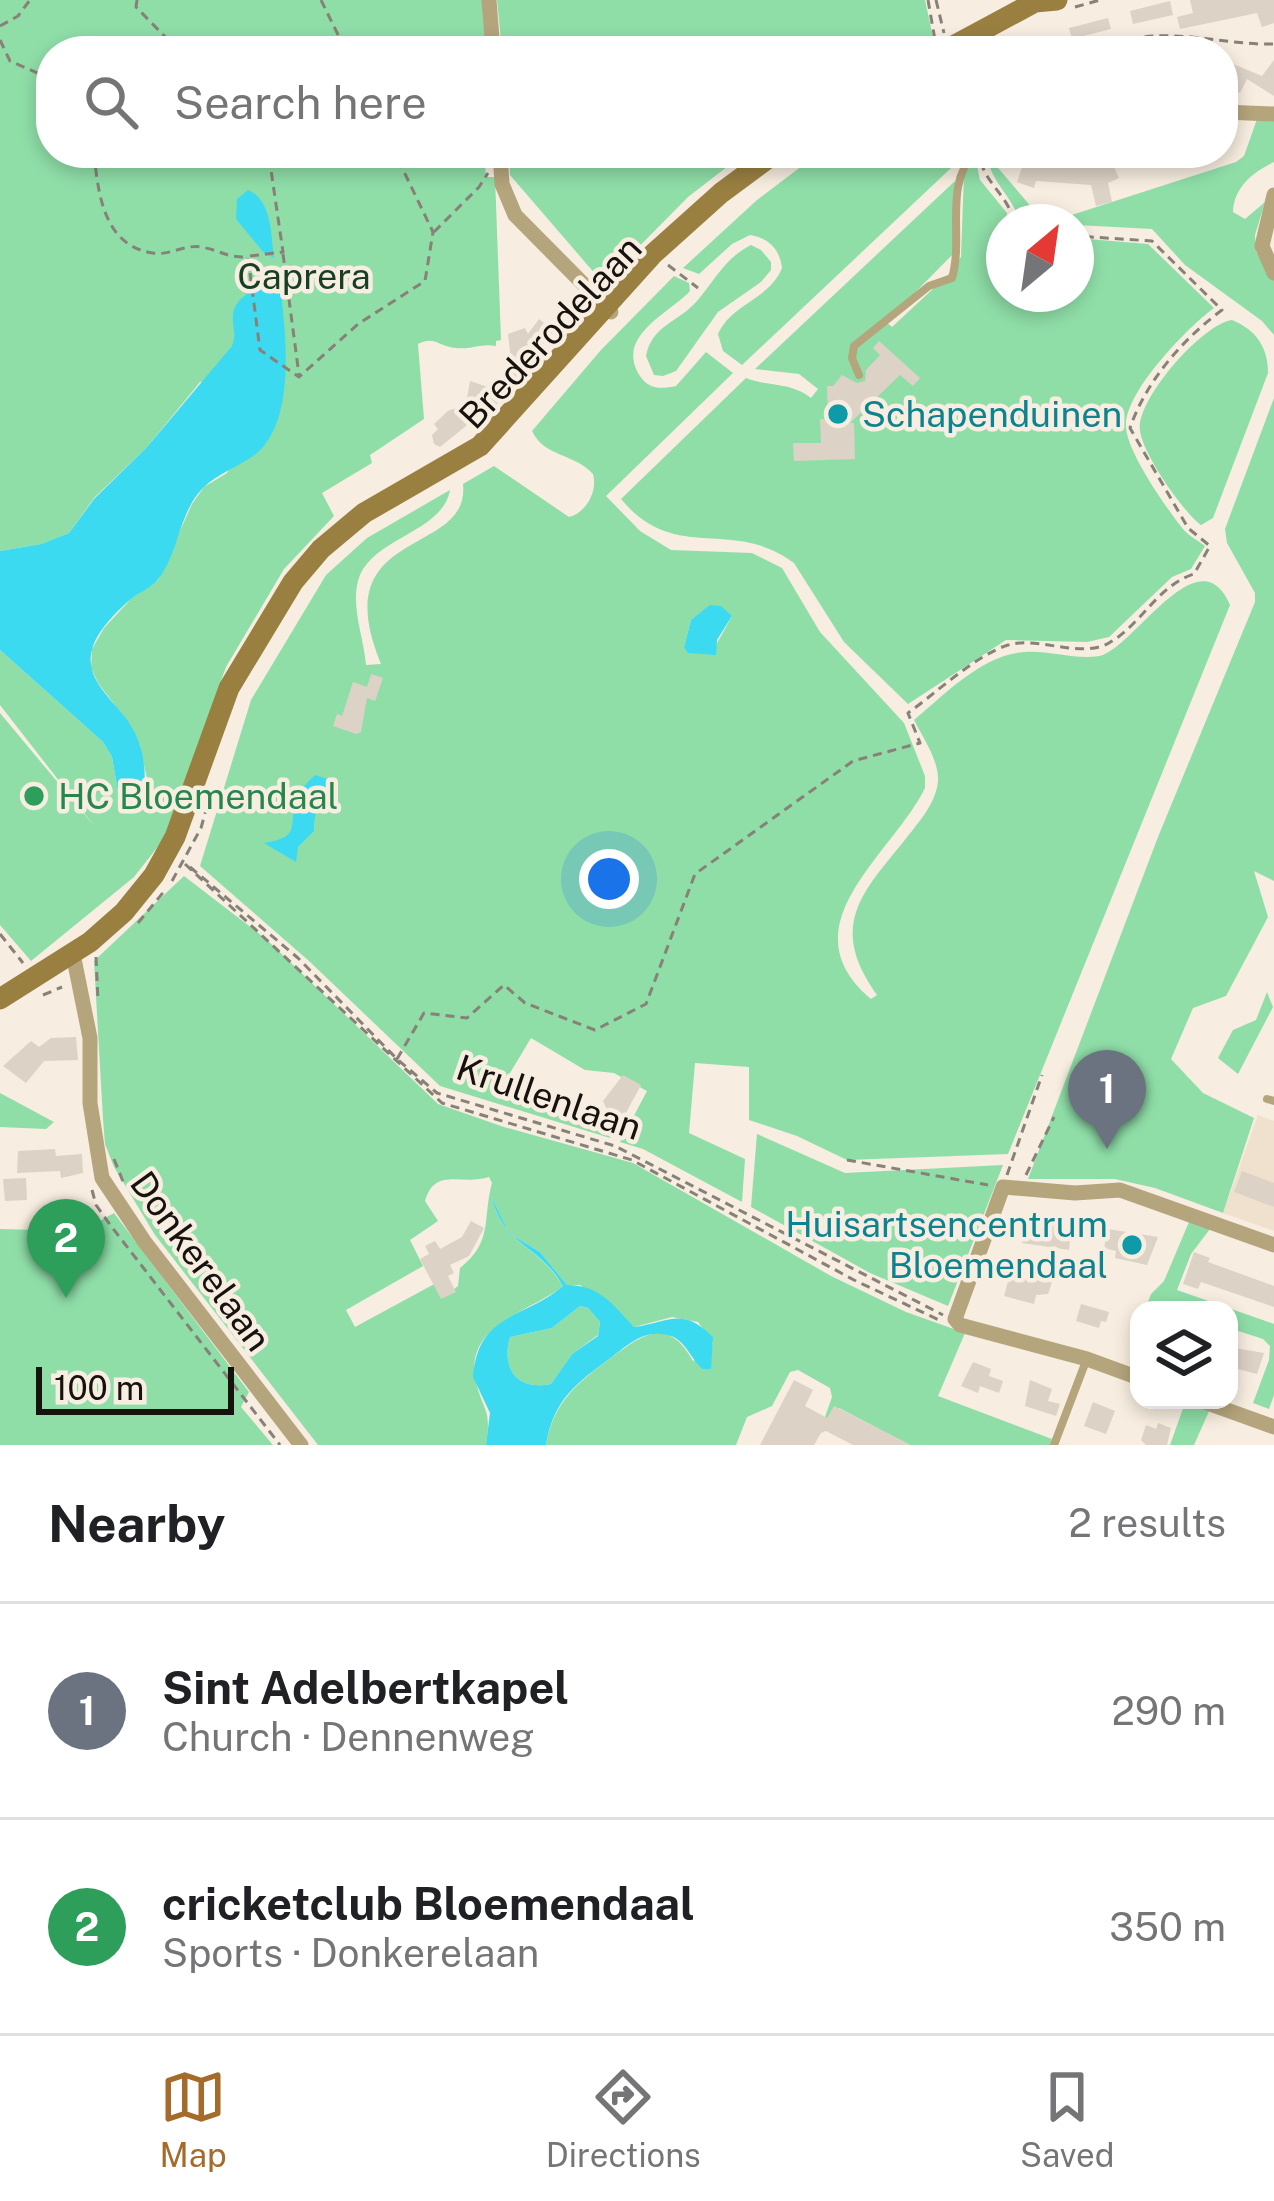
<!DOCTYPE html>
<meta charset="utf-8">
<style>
:root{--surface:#fff;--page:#f6f6f6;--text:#202124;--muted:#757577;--line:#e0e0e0;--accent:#a56b2b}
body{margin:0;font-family:"Public Sans",sans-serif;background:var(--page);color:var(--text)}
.controls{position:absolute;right:36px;bottom:36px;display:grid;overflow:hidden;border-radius:24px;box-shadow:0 6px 18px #0003}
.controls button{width:108px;height:108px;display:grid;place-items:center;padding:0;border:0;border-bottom:3px solid var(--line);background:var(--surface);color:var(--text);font:60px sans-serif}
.compass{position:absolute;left:986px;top:204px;width:108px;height:108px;border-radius:50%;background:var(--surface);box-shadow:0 6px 18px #0003;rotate:29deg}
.scale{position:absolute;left:36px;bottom:30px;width:198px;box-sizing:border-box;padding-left:12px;border:6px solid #16130f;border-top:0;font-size:33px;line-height:42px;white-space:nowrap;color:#16130f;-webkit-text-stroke:9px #f7ede0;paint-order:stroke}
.you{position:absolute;left:609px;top:879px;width:42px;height:42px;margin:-30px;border:9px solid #fff;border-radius:50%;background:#1a73e8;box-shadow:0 0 0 18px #1a73e833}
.badge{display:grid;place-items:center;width:78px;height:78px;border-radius:50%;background:var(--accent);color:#fff;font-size:39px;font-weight:700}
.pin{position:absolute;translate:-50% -99px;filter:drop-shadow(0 3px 6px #0008)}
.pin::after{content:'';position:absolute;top:63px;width:42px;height:36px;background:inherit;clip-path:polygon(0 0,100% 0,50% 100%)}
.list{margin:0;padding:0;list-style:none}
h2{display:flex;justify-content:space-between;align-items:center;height:156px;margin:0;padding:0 48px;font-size:51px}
h2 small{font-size:39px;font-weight:400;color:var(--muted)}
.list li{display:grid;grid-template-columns:78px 1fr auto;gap:36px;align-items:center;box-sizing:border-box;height:216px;padding:0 48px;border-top:3px solid var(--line)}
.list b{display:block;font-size:45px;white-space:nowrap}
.list p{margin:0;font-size:39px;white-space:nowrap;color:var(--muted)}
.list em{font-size:39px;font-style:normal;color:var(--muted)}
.icon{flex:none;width:66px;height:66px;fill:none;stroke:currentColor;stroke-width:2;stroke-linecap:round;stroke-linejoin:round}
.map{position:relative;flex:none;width:1274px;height:1445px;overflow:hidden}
.search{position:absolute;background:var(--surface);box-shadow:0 6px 18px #0003;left:36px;right:36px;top:36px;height:132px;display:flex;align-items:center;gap:30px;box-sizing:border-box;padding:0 42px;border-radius:48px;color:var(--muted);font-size:45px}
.sheet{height:588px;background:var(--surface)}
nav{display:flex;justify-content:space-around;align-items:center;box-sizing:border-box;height:168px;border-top:3px solid var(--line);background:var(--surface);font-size:33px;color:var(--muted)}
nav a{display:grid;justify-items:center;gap:6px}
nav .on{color:var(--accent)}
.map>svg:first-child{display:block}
</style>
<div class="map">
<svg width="1274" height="1445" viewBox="0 0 1274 1445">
<rect width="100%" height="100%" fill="#f7ede0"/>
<path fill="#efe1cd" d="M1258,1115L1274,1121V1231L1223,1213Z"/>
<path fill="#8fdea8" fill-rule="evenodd" d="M0,0H484L488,51H51V153H494L495,164L485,165L486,177H495L501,340L496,341V346C481,343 470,350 456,348C440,347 434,335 418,344L424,419L370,455L372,463L322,493L334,516L284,569L226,667L163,840L134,877L31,961L0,925V713L95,827L0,705V650L103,742L112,757L121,809L143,808L147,778L139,744L131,726L98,683L91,668L92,649L104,628L131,599L158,580L192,504L204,487L227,473L247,430L237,434L234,429L243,413L227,394H223L226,377L200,382L147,447L94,498L69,533L41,544L0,551Z
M497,0H925L933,37L910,51H502Z
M1257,119L1274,120V162C1253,172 1234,187 1233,212L1245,219L1265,202L1255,235L1256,252L1274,278V335L1262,321L1185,265L1152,229L1020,222C1013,196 990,182 987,155L1039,216L1053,221L1236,162L1244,156Z
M509,153H745L688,197L603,283L510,175Z
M819,153H967L742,365L723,351L718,334C732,303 769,300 782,268C780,249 768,238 750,235L732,244L699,274L683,268L757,200Z
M976,161L980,180L1007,213L1004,294H1076V238L1148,244L1214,308C1188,327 1127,390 1126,424C1124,448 1167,509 1183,529C1189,536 1197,540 1205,546L1191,569L1172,577L1109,637L1087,642L1006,640L908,704L844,642L794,563C731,516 676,565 621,499L746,378C772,388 788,381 811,398L818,389L799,374L755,369L955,181L954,253L886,322L892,327L949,274L961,257L964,173Z
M751,245L761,250L771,262V270L761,282L718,312L676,371L663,376L654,375L646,356C652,325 679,322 697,301C715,280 725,258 751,245Z
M674,276L689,283L690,291C670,313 614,336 640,376C649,390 662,389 676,386L706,352L733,373L606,496L640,531L671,550L752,553L782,568L820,632L904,723L925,776V788C893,854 784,926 871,999L877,995C822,918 871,886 918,823C927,812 937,796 938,781C939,760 923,738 914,720C945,694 982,655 1024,652C1049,650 1075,660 1099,656C1133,650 1199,532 1230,605L1008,1154L847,1160L797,1136L749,1120V1067L695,1063L689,1133L745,1159L742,1202L643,1149L620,1142L647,1091L614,1073L585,1070L531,1038L507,1078L616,1125L610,1138L440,1086L309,961L200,866L251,700L326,575L367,538L450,490C443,533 369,538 358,581C351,608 364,638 366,665L381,664C323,525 471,558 463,484L494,466L569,517C586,513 598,491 593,474C576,454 544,457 532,431L601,350ZM732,616L715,647H684L691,620Z
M1232,320C1256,330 1268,347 1268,373L1213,518L1201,525C1183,512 1143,454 1140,431C1135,401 1202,324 1232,320Z
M1274,398V881L1254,871L1268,917L1226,996L1193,1008L1171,1059L1203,1093L1254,1118L1223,1213L1155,1188L1115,1179H1028L1158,837L1255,602V593L1227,543L1225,529Z
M184,876L266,939L438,1104L504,1127L633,1163L831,1276L906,1312L965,1333L938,1396L1052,1439L1050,1445H903L904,1442L839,1408L832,1421L825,1417L832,1397L830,1388L798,1370L790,1372L772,1406L747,1417L736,1445H546C554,1401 577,1383 611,1358C643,1334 668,1316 693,1361L710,1351L713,1343L698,1322L672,1317L634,1327L580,1285H567L540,1252L509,1233L491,1196C504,1246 537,1244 563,1286C529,1313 463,1324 476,1382C483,1412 492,1408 486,1445H318L155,1235L114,1167L105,1144L103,1119L94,961ZM489,1177L492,1183C482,1219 494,1241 460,1268L458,1286L453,1290L438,1282L355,1327L346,1310L423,1266L410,1240L438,1221L425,1201C435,1166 462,1186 489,1177Z
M1267,992L1273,1007L1238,1074L1218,1058L1233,1030L1256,1020Z
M0,1093L54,1122L46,1129L0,1127Z
M757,1134L845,1173L1003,1165L948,1306L870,1273L751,1207Z
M114,1213L249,1392L241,1407L273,1445H0V1229L81,1231Z
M1189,1222L1210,1229L1191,1254L1177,1290L1274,1324V1395L1269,1409L1253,1403L1269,1360L1270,1346L1263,1339L1229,1328V1310H1145L1151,1294L1164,1281Z
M580,1306L588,1308L600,1322L598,1335L572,1354L551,1384C517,1391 501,1369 510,1337L552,1328Z
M1186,1400L1210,1409L1194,1445H1170Z"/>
<path fill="#3cdaf1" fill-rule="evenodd" d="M248,190C272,200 271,235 274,258L264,253L236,219L237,199Z
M279,277C285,325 298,417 257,453C241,466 218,473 203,488C179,512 179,552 159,578C152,588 139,592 130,600C116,612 96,632 92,650C83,682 120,704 133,729C147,756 146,780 143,809H121L112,757L103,742L0,650V551L41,544L69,533L94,499L147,447L232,346C237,334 232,328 233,315C235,292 264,288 279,277Z
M710,605L721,606L732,616L717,640L716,655L688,653L684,647L691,620Z
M315,775L327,779L336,790C319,805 314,808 314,831L298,847L296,862L264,843C302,837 288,827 296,800C299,790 309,781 315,775Z
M491,1196L509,1233L540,1252L567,1285C601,1286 611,1303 634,1327C670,1322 682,1306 713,1337L711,1369H703C691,1360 686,1341 671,1336C646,1328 630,1343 612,1357C577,1383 554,1398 546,1445H486L490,1413L473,1377C478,1312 523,1320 563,1286C538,1243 505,1248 491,1196ZM580,1306L588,1308L600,1322L598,1336L572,1354L551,1384C517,1391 501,1369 510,1337L552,1328Z"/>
<path fill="#dcd2c6" d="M1190,0H1274V23L1262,27L1257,13L1180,29L1177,17L1193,13Z
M1170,1L1173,15L1133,24L1130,11Z
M1108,18L1111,29L1072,39L1069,28Z
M1274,60V96L1247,79L1240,93L1223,84L1226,61L1262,76Z
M1011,153L1095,159L1116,153L1121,165L1114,167L1119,178L1108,183L1112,202L1096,206L1091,185L1036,181L1034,188L1017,182L1024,161Z
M539,319L554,331L521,377L513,378L508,334L525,328L528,334Z
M879,341L920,378L913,386L900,375L850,423H854L855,459L794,461L793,443H821L820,419H828L827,386H833L842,375L857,383L865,381L866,370L880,355L873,348Z
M470,381L502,392L497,405L478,401L466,426L440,447L434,444L432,435L438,429L434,424L448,411L466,404Z
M371,674L383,678L375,701L367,698L361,732L356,734L333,726L337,714L342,716L353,682L367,687Z
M76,1037L78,1060L44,1061L26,1083L3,1066L31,1041L39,1047L51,1038Z
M623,1075L641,1085L621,1122L603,1125L609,1114L603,1101Z
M55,1149L56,1156L82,1154L83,1173L61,1178L60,1171L17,1173L18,1151Z
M1242,1171L1274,1183V1207L1234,1192Z
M26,1178L27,1200L5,1201L3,1179Z
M471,1221L484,1228L469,1256L450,1265L454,1273L448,1276L456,1292L441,1299L420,1259L429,1254L425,1246L435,1241L440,1249L462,1237Z
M1023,1221L1061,1224V1228L1071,1229L1069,1250L1022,1243Z
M1108,1229L1158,1237L1147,1265L1115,1258L1116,1251L1104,1248Z
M1194,1252L1210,1258L1208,1262L1274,1286V1307L1201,1282L1198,1289L1183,1284Z
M1012,1267L1048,1277L1052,1282L1048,1294L1036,1295L1034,1304L1004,1296Z
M1081,1304L1109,1312L1106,1322L1101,1321L1099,1328L1076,1321Z
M1229,1347L1264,1353L1257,1374L1238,1369L1231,1390Z
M973,1362L991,1369L989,1376L1003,1381L999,1393L980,1386L978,1393L961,1386Z
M794,1380L813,1390L805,1406L827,1418L834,1406L911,1445H853L826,1431L821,1433L814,1445H760Z
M1030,1380L1052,1389L1048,1401L1060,1404L1056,1416L1025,1406Z
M1093,1402L1115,1411L1106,1434L1084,1426Z
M1158,1423L1171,1428L1167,1445H1146L1141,1440L1146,1425L1156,1429Z"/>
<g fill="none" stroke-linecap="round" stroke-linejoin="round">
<path stroke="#878178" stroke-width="3" stroke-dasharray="9 6" stroke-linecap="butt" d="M137,0L136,7L179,51
M321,0L346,51
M928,0L935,40
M936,0L944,33
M1075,7L1100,0
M0,26L18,16L30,0
M0,40L10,61L51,79
M1102,51C1153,20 1219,46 1274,44
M94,153C98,192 103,246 153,253C169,256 185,244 201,247C220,250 226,258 248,257L260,350L299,377L358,324L425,281L433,232L395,153
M981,162C987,185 1011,199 1013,222
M790,164L807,153
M434,232L479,187L488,173
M283,254L299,375
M250,256L283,252L271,170L261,153
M668,265L698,288
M185,864L442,1103L632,1160L854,1280L939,1320
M190,867L298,958L397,1059L437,1093L615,1146L943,1315
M172,881L201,828L211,792
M138,923L166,889
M0,934L23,963
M96,957L98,1001
M43,995L62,987
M397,1059L424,1013L467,1018L504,985L525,1003L595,1030L646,1004L695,874L853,761L920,743L908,713C936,693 976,655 1008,645C1038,636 1081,659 1109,643C1142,624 1157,586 1194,574L1210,546L1188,528L1130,428C1146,381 1183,339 1222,310L1152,241L1076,236
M114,1159L124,1184
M847,1160L988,1185
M1007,1175L1042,1075
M1026,1175L1054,1117
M92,1190L96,1205L111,1226L280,1445"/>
<path stroke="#b5a57d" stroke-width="8" d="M859,375L852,358L854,346L929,286L952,278C964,238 943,184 975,153
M1267,1099L1274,1101
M1054,1445L1086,1361"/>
<path stroke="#b5a57d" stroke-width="15" d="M489,0L493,51
M1223,112L1274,114
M500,153L502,184L515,215L611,312
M1274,195L1262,246L1274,273
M73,954L90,1038V1103L102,1178L144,1241L301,1445
M1139,1378L1087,1359L960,1325L955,1319L1003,1187L1075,1193L1120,1190L1274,1245
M1199,1400L1274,1427"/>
<path stroke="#998041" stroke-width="21" d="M944,51L1035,2L1057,0
M0,999L90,942L124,912L154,875L175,837L229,688L293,582L321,549L364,513L480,446L653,254L721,193L775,153"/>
</g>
<g fill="#0f9aa8" stroke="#f7ede0" stroke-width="4.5">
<circle cx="838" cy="414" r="12"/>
<circle cx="1132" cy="1245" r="12"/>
</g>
<circle fill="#2e9e5b" stroke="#f7ede0" stroke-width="4.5" cx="34" cy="796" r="12"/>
<g text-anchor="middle" stroke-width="9" stroke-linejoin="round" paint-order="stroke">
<g font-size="36" fill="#173f26" stroke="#f7ede0">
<text x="304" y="289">Caprera</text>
</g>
<g font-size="36" fill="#16130f" stroke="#f7ede0">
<text transform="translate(550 332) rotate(-47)" y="13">Brederodelaan</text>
<text transform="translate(549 1097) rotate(19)" y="13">Krullenlaan</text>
<text transform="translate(201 1261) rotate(54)" y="13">Donkerelaan</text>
</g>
<g font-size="36" fill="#0d838f" stroke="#f7ede0" text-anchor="start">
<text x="862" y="427">Schapenduinen</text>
<text x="1108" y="1237" text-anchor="end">Huisartsencentrum<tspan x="1108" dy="41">Bloemendaal</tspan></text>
</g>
<g font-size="36" fill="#27864d" stroke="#f7ede0" text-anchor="start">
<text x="58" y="809">HC Bloemendaal</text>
</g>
</g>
</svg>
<div class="controls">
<button><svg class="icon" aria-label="layers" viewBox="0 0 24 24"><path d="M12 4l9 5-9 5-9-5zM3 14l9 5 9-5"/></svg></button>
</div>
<svg class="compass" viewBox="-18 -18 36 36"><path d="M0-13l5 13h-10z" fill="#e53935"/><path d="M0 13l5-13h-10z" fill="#757577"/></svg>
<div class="scale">100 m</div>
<div class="you"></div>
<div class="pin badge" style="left:1107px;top:1149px;background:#6b7280">1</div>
<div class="pin badge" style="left:66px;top:1298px;background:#2e9e5b">2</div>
<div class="search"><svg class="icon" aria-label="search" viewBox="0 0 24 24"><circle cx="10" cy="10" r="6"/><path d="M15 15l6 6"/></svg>Search here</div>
</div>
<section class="sheet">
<h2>Nearby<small>2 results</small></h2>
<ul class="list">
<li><span class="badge" style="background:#6b7280">1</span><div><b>Sint Adelbertkapel</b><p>Church · Dennenweg</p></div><em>290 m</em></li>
<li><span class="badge" style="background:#2e9e5b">2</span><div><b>cricketclub Bloemendaal</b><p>Sports · Donkerelaan</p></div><em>350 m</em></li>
</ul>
</section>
<nav>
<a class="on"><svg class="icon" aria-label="map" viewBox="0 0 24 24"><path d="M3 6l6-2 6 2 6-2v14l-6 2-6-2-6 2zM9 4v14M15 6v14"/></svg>Map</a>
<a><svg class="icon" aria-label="directions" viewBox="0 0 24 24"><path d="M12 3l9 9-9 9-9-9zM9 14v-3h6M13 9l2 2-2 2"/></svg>Directions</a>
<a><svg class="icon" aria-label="saved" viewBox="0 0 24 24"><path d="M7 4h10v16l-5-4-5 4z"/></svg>Saved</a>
</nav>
